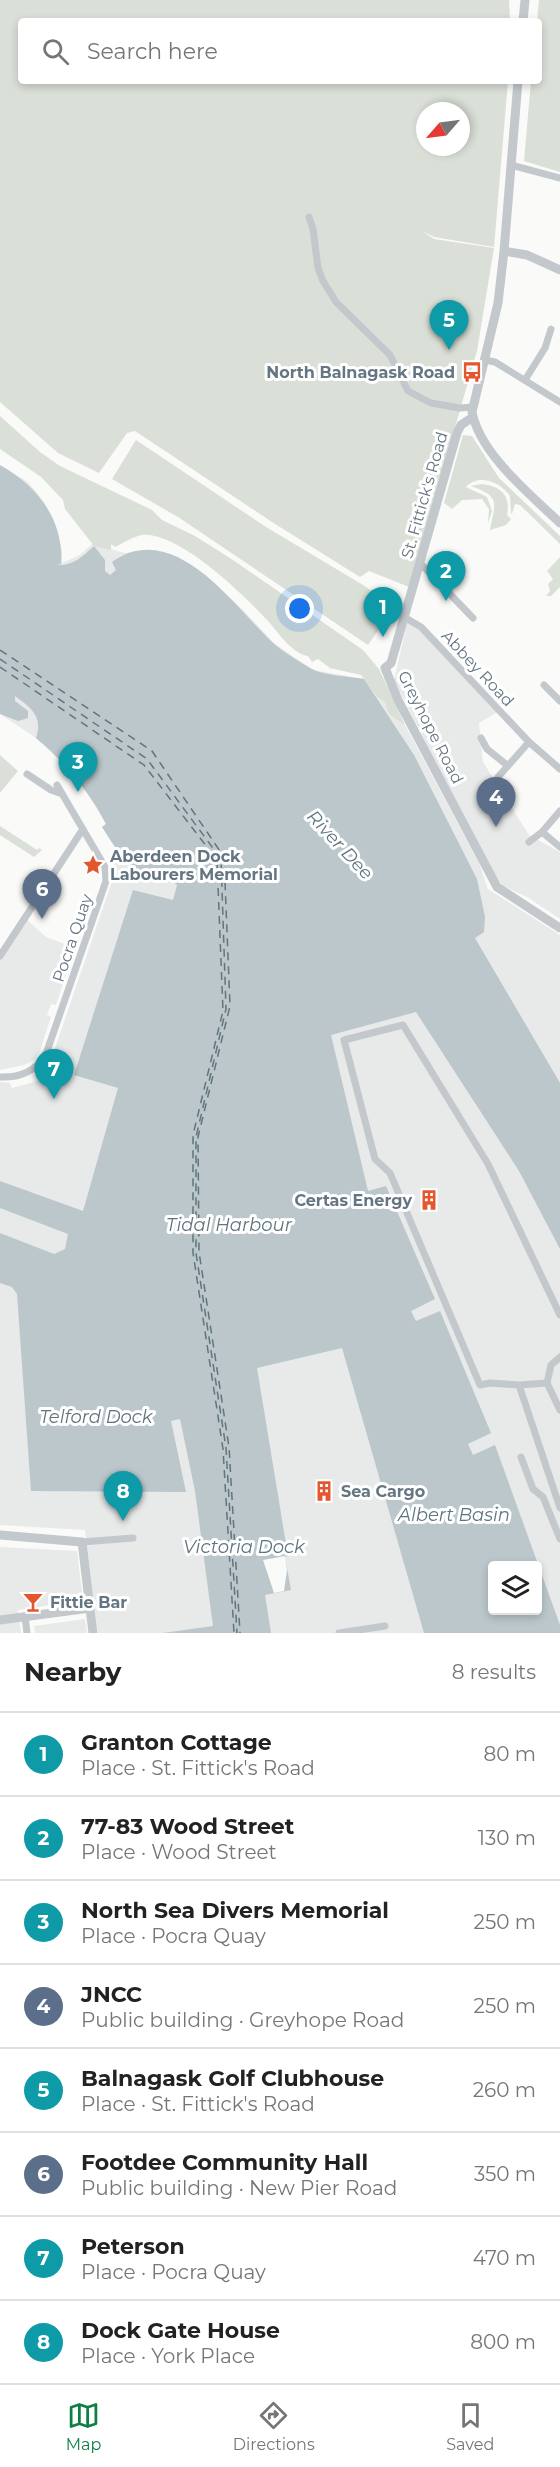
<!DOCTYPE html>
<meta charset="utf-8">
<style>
:root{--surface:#fff;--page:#f6f6f6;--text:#222;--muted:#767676;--line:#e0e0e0;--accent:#0b8043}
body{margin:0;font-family:Montserrat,sans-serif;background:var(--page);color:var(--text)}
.controls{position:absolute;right:18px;bottom:18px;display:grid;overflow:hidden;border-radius:6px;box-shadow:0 3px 9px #0003}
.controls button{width:54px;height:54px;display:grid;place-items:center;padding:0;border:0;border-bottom:2px solid var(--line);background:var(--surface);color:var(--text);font:30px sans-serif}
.compass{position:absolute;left:416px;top:102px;width:54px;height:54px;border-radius:50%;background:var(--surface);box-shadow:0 3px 9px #0003;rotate:242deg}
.you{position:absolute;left:300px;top:609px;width:21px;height:21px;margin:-15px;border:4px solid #fff;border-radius:50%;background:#1a73e8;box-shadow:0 0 0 9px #1a73e833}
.badge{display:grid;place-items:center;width:39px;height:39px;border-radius:50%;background:var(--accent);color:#fff;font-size:20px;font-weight:700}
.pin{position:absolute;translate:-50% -50px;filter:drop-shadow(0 2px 3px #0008)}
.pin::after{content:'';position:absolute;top:32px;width:21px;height:18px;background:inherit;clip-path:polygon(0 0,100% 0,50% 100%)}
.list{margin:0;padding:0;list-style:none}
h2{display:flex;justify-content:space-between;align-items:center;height:78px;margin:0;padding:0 24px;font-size:26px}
h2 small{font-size:20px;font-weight:400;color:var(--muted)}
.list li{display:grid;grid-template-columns:39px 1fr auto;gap:18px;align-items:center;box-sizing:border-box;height:84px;padding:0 24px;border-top:2px solid var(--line)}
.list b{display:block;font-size:22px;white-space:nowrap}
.list p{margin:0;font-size:20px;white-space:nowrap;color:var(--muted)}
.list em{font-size:20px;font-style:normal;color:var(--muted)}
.icon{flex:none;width:33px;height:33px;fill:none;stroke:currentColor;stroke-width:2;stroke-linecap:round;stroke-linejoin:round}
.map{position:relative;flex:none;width:560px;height:1633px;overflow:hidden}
.search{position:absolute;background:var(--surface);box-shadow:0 3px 9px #0003;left:18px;right:18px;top:18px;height:66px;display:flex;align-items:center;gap:15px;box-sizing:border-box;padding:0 21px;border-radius:6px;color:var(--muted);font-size:22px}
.sheet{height:750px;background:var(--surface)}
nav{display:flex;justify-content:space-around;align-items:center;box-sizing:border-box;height:84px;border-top:2px solid var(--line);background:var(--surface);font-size:16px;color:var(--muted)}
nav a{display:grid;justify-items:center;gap:3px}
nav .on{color:var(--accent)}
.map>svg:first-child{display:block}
</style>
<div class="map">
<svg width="560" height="1633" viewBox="0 0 560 1633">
<rect width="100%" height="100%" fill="#fafaf8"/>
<path fill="#e8e9e9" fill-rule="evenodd" d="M0,465L28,482L45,503L57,531L62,550V563L80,555L92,544L125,553L149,550L177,557L206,575L244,611L274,643L313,670L364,679L391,699L479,863L488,889L560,935V1633H98L85,1530L0,1525V1082L10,1083L12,1088L38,1081L49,1066L111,884L113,871L109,864L122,856L102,827L106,824L97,807L74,774L36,738L0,714ZM492,1566H538V1610H492Z
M407,623L415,626L499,711L479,723L483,762L529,835L560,852V919L527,897L503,886L490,869L394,680Z
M24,917L46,937L75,948L56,1005L51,1004L47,1015L51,1017L40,1051L34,1060L24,1065L0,1070V956Z
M0,1547L77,1551L83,1600L18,1610L21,1633H0Z
M85,1619L87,1633H35L34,1626Z"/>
<path fill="#dadfd7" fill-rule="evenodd" d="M0,0H509L510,21H21V81H508L494,247L434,237L422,231L434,239L494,248L477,351L409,587L369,571L360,577L272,522L135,431L127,433L99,473L58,453L0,402ZM425,111H461V147H425Z
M539,0H560V172L524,161L531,81H539V21H537Z
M0,416L40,452L60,466L152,510L162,520L195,536L233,560L363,650L379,669L405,725L389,714L385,702L377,697L361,675L330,668L318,659L312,662L308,656C291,653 279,633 268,621C245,596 178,530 141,535C133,537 123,543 115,547L111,544V550L94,546L65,509L63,500L41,477L0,449Z
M463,435L472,436L499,478L560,536V544L520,505L515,504L512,514L511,513L510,496C501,482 478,473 466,487L487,497L492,511L488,523L489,509L482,499L462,500L452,509L444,503Z
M136,440L266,527L363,585L394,607L368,645L178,517L112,479Z
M482,484C501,486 511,496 507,515L511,519L506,525L490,530C494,505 503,497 471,486Z
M560,557V587L551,596H546L550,591L548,584L553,579L547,571Z
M0,755L18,771L0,793Z
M0,826L37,850L39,848L42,850L34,857L0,835Z"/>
<path fill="#bbc7cb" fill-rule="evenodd" d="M0,465C37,486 64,519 61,564L57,565C73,566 82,557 94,546L105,560V571L110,575L116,570L112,562C174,518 233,605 272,642C283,652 297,660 310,668C324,676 348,676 364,679L414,755L477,879L485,917L484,932L475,938L560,1083V1249L519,1171L416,1012L331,1035L368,1191L386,1186L435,1299L411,1311L416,1321L440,1311L491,1433L468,1444L473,1455L495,1445L560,1625V1633H424L342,1348L257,1368L288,1556L285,1557L291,1590L265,1595L271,1633H163L213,1626L195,1491L180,1419L171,1421L186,1492L31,1491L17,1294L12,1287L0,1283V1233L54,1254L65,1249L68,1234L0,1208V1181L83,1211L118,1088L74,1075L133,890L173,900L177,885L161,873C155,874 148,878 142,876C130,872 109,838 102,827L106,824C88,790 65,762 36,738C43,717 32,708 15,696V701L28,711V718L18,721L0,714ZM492,1566H538V1610H492Z"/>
<path fill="#fafaf8" d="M285,1556L287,1570L284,1591L274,1593L263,1560Z"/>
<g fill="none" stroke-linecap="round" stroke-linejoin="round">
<path stroke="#60757c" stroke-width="1.5" stroke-dasharray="8 6" stroke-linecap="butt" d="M0,650L152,751L224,857L230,1006L198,1137L199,1252L229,1447L240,1633
M0,659L147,759L221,859L226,1009L196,1137V1253L226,1448L237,1633
M0,667L144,765L217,860L223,1011L193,1135V1253L223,1449L234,1633"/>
<path stroke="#c3c8cc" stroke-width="7" d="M511,165L560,178
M309,217L313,229L318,268L323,281L336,302L390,355L408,391L431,403L460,408L473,407
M485,360L495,362L560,402
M525,380L545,348L551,329
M420,563L473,618
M404,617L421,627L529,742L560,769
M544,685L560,701
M481,738L487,749L508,766
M27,774L51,790L62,794
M498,777L529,742
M560,811L542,832L560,847
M529,842L542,832
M0,956L83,829
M0,1077C19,1078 37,1071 46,1054L106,881L105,867L57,785
M560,1315L488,1164L403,1025L344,1040L375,1159L390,1173L480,1385L490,1383L519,1385L547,1383L551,1365L560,1357
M547,1383L560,1410
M519,1385L560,1508
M521,1457L533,1489L543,1497L560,1539
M82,1542L133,1538
M25,1617L27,1633
M339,1633L385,1626"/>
<path stroke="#c3c8cc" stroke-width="9" d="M523,21L525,0
M518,81L504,251L498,303L472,412C480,454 530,494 560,523
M504,251L527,255L560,270
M473,417L461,425L457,433L391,663L385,668L398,700L497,887L560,928
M0,1535L82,1542L93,1633
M0,1620L90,1608"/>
</g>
<defs>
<g id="bus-bare" transform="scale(1.62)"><path d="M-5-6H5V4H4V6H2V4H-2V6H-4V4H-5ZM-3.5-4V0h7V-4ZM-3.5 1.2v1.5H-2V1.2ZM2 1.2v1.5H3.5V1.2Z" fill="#e4572e" stroke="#fff" stroke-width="2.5" paint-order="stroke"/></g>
<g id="sight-bare" transform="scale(1.62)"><path d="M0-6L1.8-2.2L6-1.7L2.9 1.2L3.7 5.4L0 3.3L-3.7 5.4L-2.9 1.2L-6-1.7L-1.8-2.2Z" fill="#e4572e" stroke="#fff" stroke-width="2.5" paint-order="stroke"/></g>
<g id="building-bare" transform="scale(1.62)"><path d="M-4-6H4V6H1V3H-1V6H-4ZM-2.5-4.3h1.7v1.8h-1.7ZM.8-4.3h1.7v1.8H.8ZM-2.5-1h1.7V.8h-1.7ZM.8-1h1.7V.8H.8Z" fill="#e4572e" stroke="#fff" stroke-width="2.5" paint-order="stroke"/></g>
<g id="bar-bare" transform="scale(1.62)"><path d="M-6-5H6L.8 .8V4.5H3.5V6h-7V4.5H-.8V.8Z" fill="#e4572e" stroke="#fff" stroke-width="2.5" paint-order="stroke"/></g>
</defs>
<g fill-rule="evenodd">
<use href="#bus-bare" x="472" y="372"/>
<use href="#sight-bare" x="93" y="865"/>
<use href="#building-bare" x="429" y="1200"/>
<use href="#building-bare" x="324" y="1491"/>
<use href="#bar-bare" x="33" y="1602"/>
</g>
<g text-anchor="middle" stroke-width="6" stroke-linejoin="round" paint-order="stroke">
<g font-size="16" font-weight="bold" fill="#657683" stroke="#fff" text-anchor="start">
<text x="455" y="378" text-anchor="end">North Balnagask Road</text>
<text x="110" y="862">Aberdeen Dock<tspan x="110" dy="18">Labourers Memorial</tspan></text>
<text x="412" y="1206" text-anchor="end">Certas Energy</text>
<text x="341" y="1497">Sea Cargo</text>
<text x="50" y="1608">Fittie Bar</text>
</g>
<g font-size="16" fill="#657683" stroke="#fff">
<text transform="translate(424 495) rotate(-74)" y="6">St. Fittick's Road</text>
<text transform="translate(478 668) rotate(47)" y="6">Abbey Road</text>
<text transform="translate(431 727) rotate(63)" y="6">Greyhope Road</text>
<text transform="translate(72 938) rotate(-71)" y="6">Pocra Quay</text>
</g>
<g font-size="18" font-style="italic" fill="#60757c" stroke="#fff">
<text transform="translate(340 845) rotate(47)" y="6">River Dee</text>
<text x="229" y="1231">Tidal Harbour</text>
<text x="96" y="1423">Telford Dock</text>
<text x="454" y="1521">Albert Basin</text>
<text x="244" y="1553">Victoria Dock</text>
</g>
</g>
</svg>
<div class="controls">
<button><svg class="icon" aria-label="layers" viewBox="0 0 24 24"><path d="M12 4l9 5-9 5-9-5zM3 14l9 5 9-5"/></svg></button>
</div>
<svg class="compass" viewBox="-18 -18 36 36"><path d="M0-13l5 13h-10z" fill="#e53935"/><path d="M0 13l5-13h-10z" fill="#767676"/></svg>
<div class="you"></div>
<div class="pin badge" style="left:383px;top:637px;background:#0f9aa8">1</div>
<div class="pin badge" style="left:446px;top:601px;background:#0f9aa8">2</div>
<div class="pin badge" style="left:78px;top:792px;background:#0f9aa8">3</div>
<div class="pin badge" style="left:496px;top:827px;background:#5c6f8a">4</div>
<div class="pin badge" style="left:449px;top:350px;background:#0f9aa8">5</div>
<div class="pin badge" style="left:42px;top:919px;background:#5c6f8a">6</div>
<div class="pin badge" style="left:54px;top:1099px;background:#0f9aa8">7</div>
<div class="pin badge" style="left:123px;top:1521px;background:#0f9aa8">8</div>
<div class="search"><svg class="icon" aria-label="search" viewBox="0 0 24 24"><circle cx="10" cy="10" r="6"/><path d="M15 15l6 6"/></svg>Search here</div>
</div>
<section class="sheet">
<h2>Nearby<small>8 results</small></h2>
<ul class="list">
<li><span class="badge" style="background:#0f9aa8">1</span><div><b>Granton Cottage</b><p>Place · St. Fittick's Road</p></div><em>80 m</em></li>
<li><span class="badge" style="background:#0f9aa8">2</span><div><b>77-83 Wood Street</b><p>Place · Wood Street</p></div><em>130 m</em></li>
<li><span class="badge" style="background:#0f9aa8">3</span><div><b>North Sea Divers Memorial</b><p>Place · Pocra Quay</p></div><em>250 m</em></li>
<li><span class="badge" style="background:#5c6f8a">4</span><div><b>JNCC</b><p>Public building · Greyhope Road</p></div><em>250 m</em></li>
<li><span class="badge" style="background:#0f9aa8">5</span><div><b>Balnagask Golf Clubhouse</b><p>Place · St. Fittick's Road</p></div><em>260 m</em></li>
<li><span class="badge" style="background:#5c6f8a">6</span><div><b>Footdee Community Hall</b><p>Public building · New Pier Road</p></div><em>350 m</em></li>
<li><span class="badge" style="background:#0f9aa8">7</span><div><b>Peterson</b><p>Place · Pocra Quay</p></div><em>470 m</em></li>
<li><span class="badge" style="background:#0f9aa8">8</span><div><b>Dock Gate House</b><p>Place · York Place</p></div><em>800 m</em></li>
</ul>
</section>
<nav>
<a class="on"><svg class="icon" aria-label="map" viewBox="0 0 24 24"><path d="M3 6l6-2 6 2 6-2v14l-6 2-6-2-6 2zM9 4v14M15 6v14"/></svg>Map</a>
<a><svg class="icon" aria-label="directions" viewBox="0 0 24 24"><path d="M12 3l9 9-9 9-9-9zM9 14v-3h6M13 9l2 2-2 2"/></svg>Directions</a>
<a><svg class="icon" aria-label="saved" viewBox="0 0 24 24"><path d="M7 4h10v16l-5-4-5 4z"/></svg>Saved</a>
</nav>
